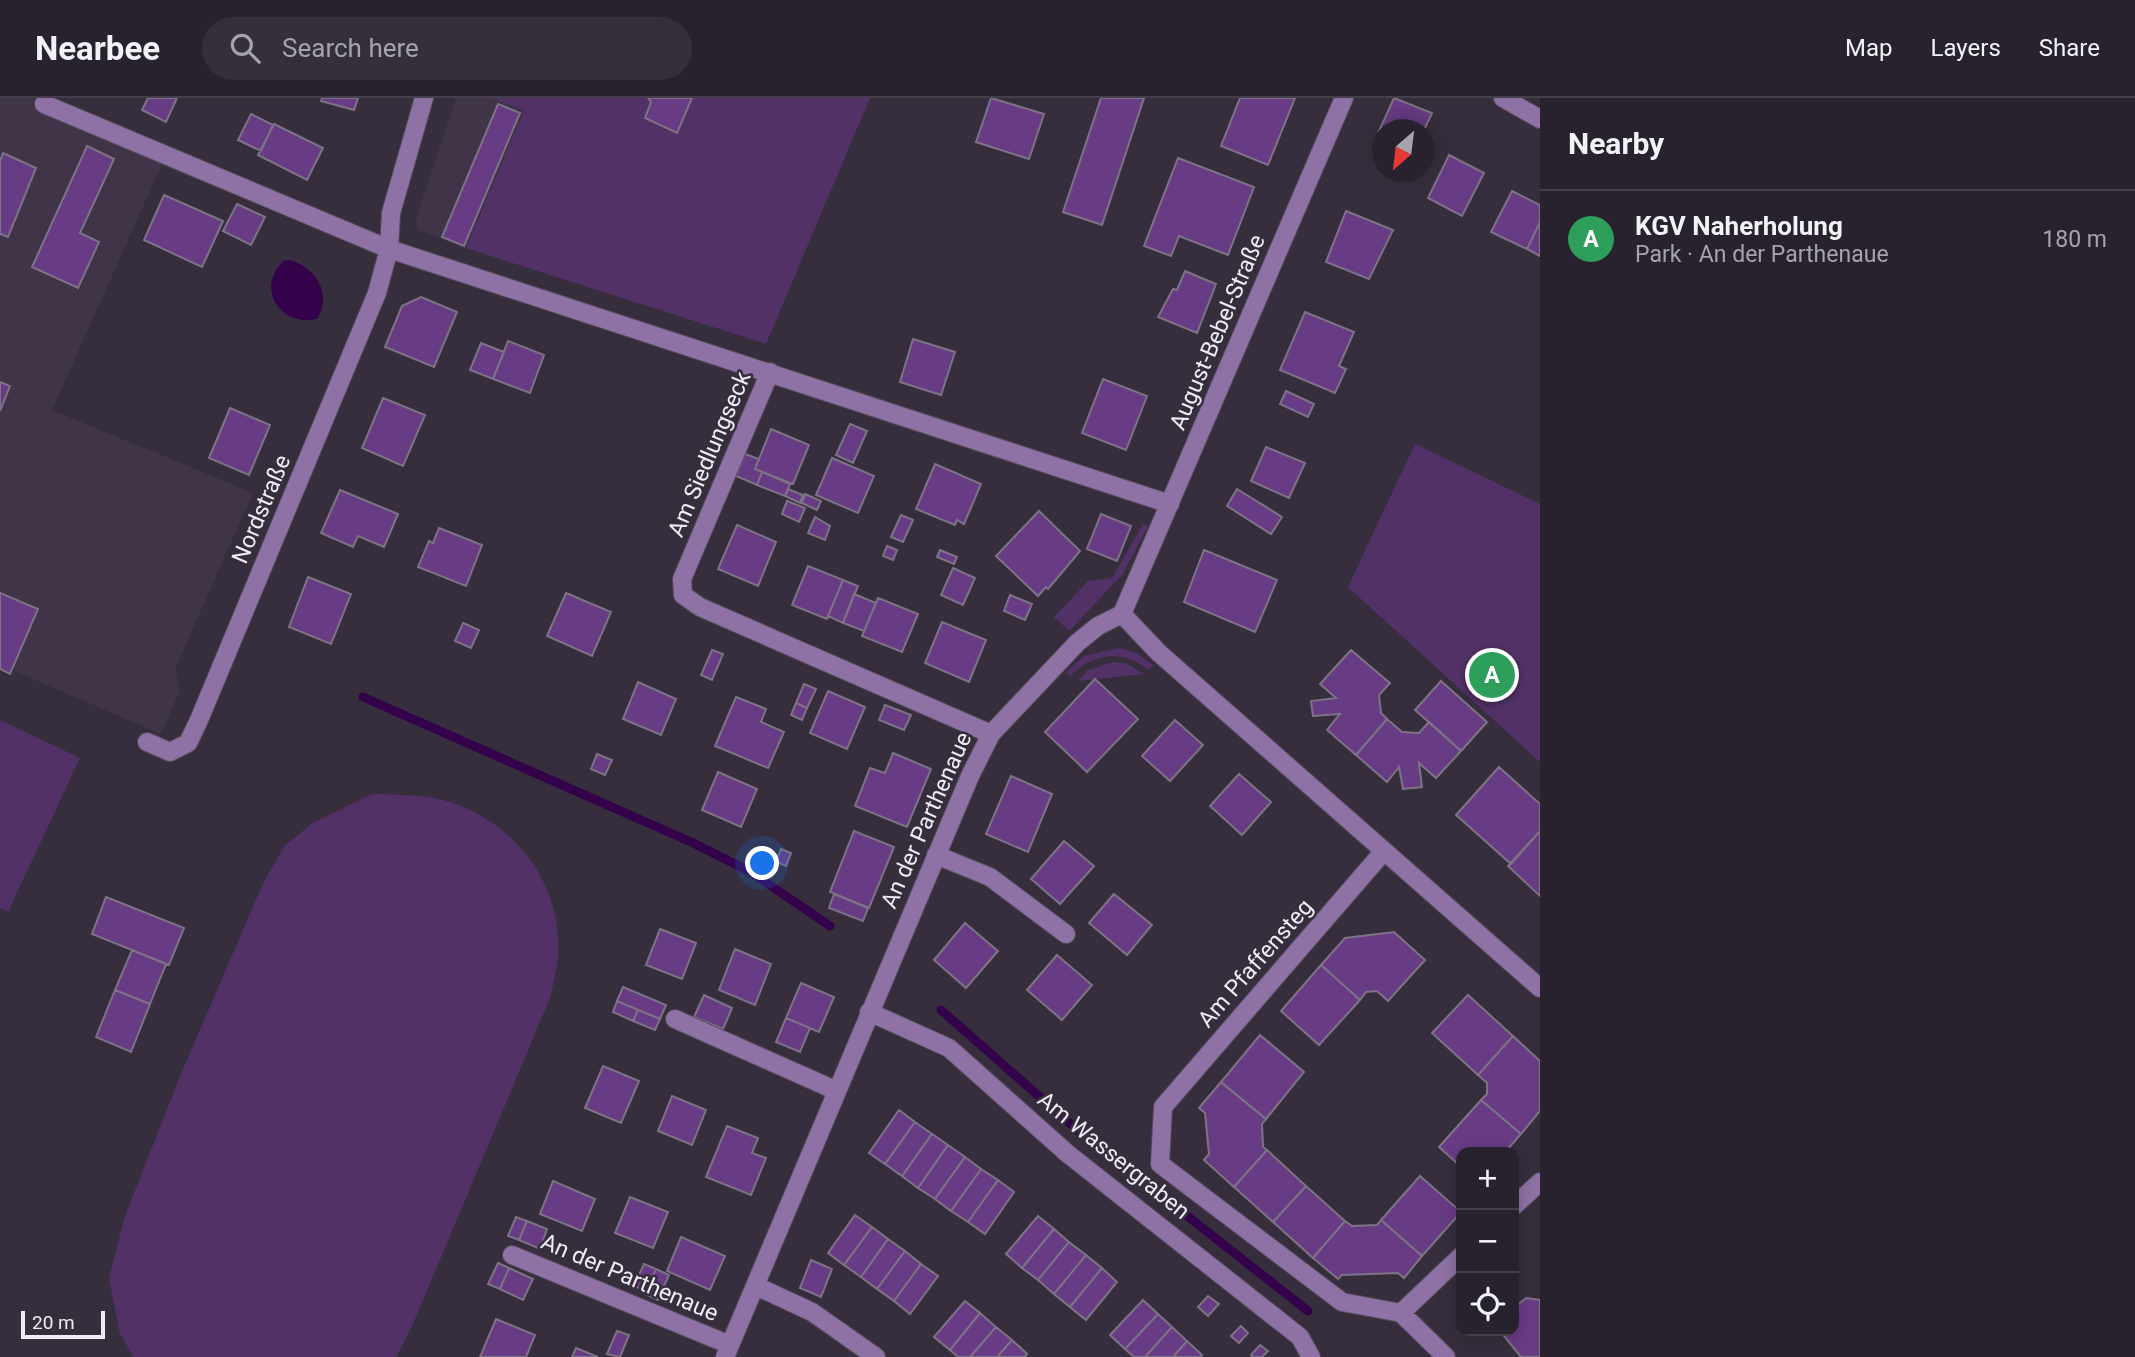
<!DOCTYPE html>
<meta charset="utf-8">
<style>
:root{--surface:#28222e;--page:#342f3a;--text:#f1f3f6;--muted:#a5a4aa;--line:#443f4a;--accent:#8c9099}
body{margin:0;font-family:Roboto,sans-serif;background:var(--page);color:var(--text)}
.controls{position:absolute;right:21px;bottom:21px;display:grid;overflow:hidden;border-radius:14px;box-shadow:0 4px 18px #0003}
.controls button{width:63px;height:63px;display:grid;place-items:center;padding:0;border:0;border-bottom:2px solid var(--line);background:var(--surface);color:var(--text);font:35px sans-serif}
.compass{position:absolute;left:1372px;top:21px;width:63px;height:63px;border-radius:50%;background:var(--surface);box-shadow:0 4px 18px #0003;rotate:208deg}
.scale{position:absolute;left:21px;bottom:18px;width:84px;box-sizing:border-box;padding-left:7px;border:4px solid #f0ebf5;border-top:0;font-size:19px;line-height:24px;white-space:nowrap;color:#f0ebf5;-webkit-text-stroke:5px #362e3d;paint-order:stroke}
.you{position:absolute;left:763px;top:766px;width:24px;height:24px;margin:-18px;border:5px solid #fff;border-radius:50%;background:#1a73e8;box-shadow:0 0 0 10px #1a73e833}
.badge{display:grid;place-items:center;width:46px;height:46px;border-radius:50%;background:var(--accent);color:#fff;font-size:23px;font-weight:700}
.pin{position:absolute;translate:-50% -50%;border:4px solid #fff;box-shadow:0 2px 7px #0006}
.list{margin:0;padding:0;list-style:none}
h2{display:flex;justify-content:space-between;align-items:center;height:91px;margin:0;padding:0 28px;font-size:30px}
h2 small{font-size:23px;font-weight:400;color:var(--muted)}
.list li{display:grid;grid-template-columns:46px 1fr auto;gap:21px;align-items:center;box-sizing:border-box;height:98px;padding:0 28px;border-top:2px solid var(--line)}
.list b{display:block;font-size:26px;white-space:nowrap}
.list p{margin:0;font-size:23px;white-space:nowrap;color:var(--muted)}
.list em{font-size:23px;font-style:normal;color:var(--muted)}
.icon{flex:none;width:38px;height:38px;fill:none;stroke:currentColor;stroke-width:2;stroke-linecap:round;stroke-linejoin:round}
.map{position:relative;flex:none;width:1540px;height:1259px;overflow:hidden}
header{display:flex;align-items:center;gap:42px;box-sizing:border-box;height:98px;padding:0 35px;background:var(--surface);border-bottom:2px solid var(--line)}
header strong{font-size:33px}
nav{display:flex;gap:38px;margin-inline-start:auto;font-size:24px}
.search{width:490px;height:63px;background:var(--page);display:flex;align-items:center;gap:18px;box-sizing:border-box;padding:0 24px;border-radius:38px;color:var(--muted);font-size:26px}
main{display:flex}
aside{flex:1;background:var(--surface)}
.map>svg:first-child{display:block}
</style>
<header>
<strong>Nearbee</strong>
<div class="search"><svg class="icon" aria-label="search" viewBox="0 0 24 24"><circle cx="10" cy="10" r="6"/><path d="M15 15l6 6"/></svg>Search here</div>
<nav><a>Map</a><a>Layers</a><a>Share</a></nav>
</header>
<main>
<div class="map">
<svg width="1540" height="1259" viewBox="0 0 1540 1259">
<rect width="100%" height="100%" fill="#362e3d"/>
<path fill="#403449" d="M0,0H33L162,66L52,312L253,395L175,571L180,592L161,636L0,567Z
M456,0H493L524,13L466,150L418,132L416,120Z"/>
<path fill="#523167" d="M493,0H870L766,246L466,150L524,13Z
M1415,346L1540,406V664L1348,489Z
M1143,426L1148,428L1123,476L1069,533L1054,519L1088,483L1112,480Z
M1118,550L1137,555L1153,567L1149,572C1122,551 1094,555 1070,578L1066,574L1084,558Z
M1113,564L1128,566L1144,576L1078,583L1088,572Z
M0,622L80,660L8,814L0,810Z
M372,696C398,697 428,696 453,705C517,727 563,788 558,858C557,872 553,886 550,900L410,1233L396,1259H134L120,1236L109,1180L125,1118L181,976L264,783L285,748L311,726Z"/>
<path fill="#33024b" d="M289,162C315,168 333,196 317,221C281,229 255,192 283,163Z"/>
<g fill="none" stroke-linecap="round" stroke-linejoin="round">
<path stroke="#33024b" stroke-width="9" d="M363,599L691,744L749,773L830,828
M941,912L1082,1036
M1153,1091L1308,1213"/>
</g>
<path fill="#683c85" stroke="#7d7384" stroke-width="2" d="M148,0H177L166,24L142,12Z
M322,0H358L354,12L321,3Z
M648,0H692L677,35L645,20L651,4Z
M991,0L1044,16L1029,61L976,44Z
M1101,0H1144L1102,127L1063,114Z
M1240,0H1295L1268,67L1221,48Z
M1394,0L1432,15L1424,32L1379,33Z
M498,6L520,15L464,148L442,139Z
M251,16L273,27L261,53L238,42Z
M274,26L323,50L307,82L258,57Z
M87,48L114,61L80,135L99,144L78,190L32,169Z
M3,55L36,70L8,139L0,136V63Z
M1449,57L1484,75L1462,118L1428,100Z
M1178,60L1254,89L1228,157L1179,138L1171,158L1144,148Z
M1512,93L1540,107V124L1527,151L1491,134Z
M164,97L223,123L202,169L144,142Z
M237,106L265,119L251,147L223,133Z
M1346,113L1393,132L1369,181L1326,164Z
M1540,124V158L1527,151Z
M1185,173L1216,186L1197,235L1158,219L1173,191L1177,192Z
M421,199L457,214L434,269L385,249L402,208Z
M1305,214L1354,234L1339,268L1346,271L1335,295L1280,272Z
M913,241L955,254L941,297L900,284Z
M508,243L544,257L530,295L493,281Z
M481,245L504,254L493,281L470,272Z
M1103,281L1147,298L1126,352L1082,335Z
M0,284L10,288L0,313Z
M1286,293L1314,306L1308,319L1280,306Z
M383,300L425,317L403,368L362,350Z
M230,310L270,327L249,377L209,360Z
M850,326L867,333L853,365L836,357Z
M771,331L809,347L793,386L755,371Z
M1266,349L1305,365L1289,400L1251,383Z
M745,356L759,361L755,371L762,374L757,387L736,378Z
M832,360L874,378L858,415L816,397Z
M935,366L981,386L964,426L957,422L955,427L916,411Z
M762,374L790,386L785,398L757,387Z
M788,391L803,397L800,405L785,398Z
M1237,391L1282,419L1271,436L1227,408Z
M340,392L398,416L384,449L358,438L353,449L321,435Z
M805,396L821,403L817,412L802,405Z
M787,403L805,410L799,424L782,416Z
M1039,413L1080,453L1048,491L1046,489L1038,498L996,458Z
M1101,416L1131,428L1117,463L1087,451Z
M901,417L913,422L903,444L891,439Z
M815,419L830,428L825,442L808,435Z
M737,427L776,444L758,488L718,471Z
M439,430L482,447L466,488L418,469L429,443L433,445Z
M887,448L897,452L893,462L883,458Z
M940,452L957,459L954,466L937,459Z
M1204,452L1277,482L1255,534L1184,504Z
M808,468L843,482L827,521L792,507Z
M953,470L975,480L963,507L941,497Z
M308,479L351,496L331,546L289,529Z
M843,482L858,488L843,525L828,518Z
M0,495L38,511L10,576L0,571Z
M566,495L611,514L592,558L547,538Z
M854,496L876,505L864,533L843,525Z
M1010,497L1032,506L1025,522L1004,513Z
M878,500L918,516L902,554L862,538Z
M942,524L986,542L969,584L925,565Z
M463,525L479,532L471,550L455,543Z
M712,552L723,556L712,582L701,577Z
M1351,552L1390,585L1379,597L1381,615L1387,621L1356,657L1327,632L1340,616L1313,618L1311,603L1336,600L1320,586Z
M1095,581L1138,621L1087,674L1045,634Z
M1441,583L1487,624L1461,653L1415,612Z
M638,584L676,601L661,637L623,621Z
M804,586L816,591L807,610L796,605Z
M828,593L865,609L847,651L810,635Z
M736,599L766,611L761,624L784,634L768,670L715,648Z
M796,605L807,610L802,622L791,617Z
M885,607L911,617L904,632L879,622Z
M1387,621L1402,634L1419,635L1429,624L1461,653L1436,680L1419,665L1422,689L1403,691L1399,669L1387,684L1356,657Z
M1175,622L1203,647L1170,683L1142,658Z
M893,655L931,671L907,729L855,708L870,670L885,675Z
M597,656L612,662L605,677L591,671Z
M1499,669L1540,706V733L1511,766L1456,717Z
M718,674L757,691L741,729L702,712Z
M1239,676L1271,704L1242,737L1210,708Z
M1011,678L1052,696L1028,754L986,736Z
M854,733L894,749L869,810L830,794Z
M1540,733V798L1508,768Z
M1064,743L1094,768L1060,806L1031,781Z
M781,751L791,755L786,768L776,764Z
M834,796L868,810L863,823L829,810Z
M1114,796L1152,827L1127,857L1089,825Z
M106,799L184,830L169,867L92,836Z
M965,825L998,853L966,890L934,862Z
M660,831L696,845L682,881L646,867Z
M1394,834L1425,862L1388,903L1377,893L1366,894L1360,902L1321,867L1345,840Z
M735,851L771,866L755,907L719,892Z
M132,852L166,866L150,906L115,892Z
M1057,857L1092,887L1062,922L1027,892Z
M1321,867L1360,902L1319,947L1281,913Z
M801,885L834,899L819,934L786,920Z
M623,889L666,907L660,921L617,903Z
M115,892L150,906L131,954L96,939Z
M704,897L732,910L723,931L694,919Z
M1468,897L1513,938L1478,977L1432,935Z
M617,903L638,912L633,923L613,914Z
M638,912L660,921L655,932L633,923Z
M786,920L810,930L800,954L776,944Z
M1260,937L1304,974L1266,1021L1221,984Z
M1513,938L1540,963V1013L1521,1036L1481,1002L1487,996V985L1478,977Z
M603,968L639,983L621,1025L585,1010Z
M1221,984L1266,1021L1262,1026L1263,1049L1267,1052L1234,1089L1204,1062L1209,1056L1205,1015L1199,1010Z
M672,998L706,1012L692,1047L658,1033Z
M1481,1002L1521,1036L1505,1054H1461V1069L1439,1049Z
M899,1012L915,1024L885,1066L869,1055Z
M915,1024L932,1036L902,1078L885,1066Z
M727,1028L758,1040L752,1055L766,1060L751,1097L706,1079Z
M932,1036L948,1047L918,1090L902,1078Z
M948,1047L965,1059L935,1101L918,1090Z
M1267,1052L1306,1088L1273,1124L1234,1089Z
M965,1059L981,1071L951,1113L935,1101Z
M981,1071L998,1082L968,1124L951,1113Z
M1420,1078L1461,1114L1422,1158L1381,1122Z
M998,1082L1014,1094L985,1136L968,1124Z
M553,1083L595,1101L582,1133L540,1116Z
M1306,1088L1345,1123L1313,1160L1273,1124Z
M630,1099L668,1114L653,1150L615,1135Z
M855,1117L872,1129L844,1167L828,1155Z
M1038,1118L1054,1131L1022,1170L1006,1156Z
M516,1119L527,1123L519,1142L508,1138Z
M1381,1122L1422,1158L1404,1180L1398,1175L1342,1177L1338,1181L1313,1160L1345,1123L1352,1128L1377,1127Z
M527,1123L547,1131L540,1151L519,1142Z
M872,1129L888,1141L861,1179L844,1167Z
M1054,1131L1069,1144L1038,1182L1022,1170Z
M681,1139L725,1158L710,1192L667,1173Z
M888,1141L905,1153L877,1191L861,1179Z
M1069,1144L1086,1157L1054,1196L1038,1182Z
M905,1153L921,1166L894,1203L877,1191Z
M1086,1157L1102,1170L1070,1209L1054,1196Z
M811,1162L832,1171L821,1199L800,1190Z
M498,1165L509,1170L500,1191L488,1186Z
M644,1166L656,1171L646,1193L634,1188Z
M921,1166L938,1178L910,1216L894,1203Z
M509,1170L533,1181L523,1202L500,1191Z
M1102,1170L1117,1184L1086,1222L1070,1209Z
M656,1171L669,1177L658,1202L645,1196Z
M1208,1198L1219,1206L1208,1218L1198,1209Z
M1526,1200L1540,1202V1259H1521L1500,1233H1514V1210Z
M1143,1202L1158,1216L1125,1251L1110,1237Z
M965,1203L980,1215L950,1252L934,1239Z
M980,1215L996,1229L970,1259H958L950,1252Z
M1158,1216L1172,1229L1145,1259H1134L1125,1251Z
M496,1221L535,1237L526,1259H480Z
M1241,1228L1248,1235L1239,1245L1231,1238Z
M996,1229L1012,1242L997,1259H970Z
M1172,1229L1187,1243L1173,1259H1145Z
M617,1233L629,1237L620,1259L607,1256Z
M1012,1242L1027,1256L1025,1259H997Z
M1187,1243L1202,1257L1200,1259H1173Z
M1260,1247L1268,1253L1262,1259H1253L1251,1257Z
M576,1250L598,1259H572Z"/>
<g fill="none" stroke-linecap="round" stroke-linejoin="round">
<g stroke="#544c5a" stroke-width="20">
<path id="minor" d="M1503,0L1540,21
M44,6L389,151L1170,406
M770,274L682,481L683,497L700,509L991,636
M1122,516L1159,555L1540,890
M147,644L170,654L188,645L199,622L377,195L389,151L391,115L424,0
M1384,753L1163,1009L1160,1066L1342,1204L1401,1215L1446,1259
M936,757L990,779L1066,836
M869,914L949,950L1068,1056L1300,1239L1311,1259
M675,921L837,993
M1514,1108L1540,1084
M512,1157L730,1247
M756,1188L812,1214L876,1259
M1401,1215L1461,1158
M725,1259L970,678L991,636L1077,545L1098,528L1122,516L1344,0"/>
</g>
<use href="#minor" stroke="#8f72a5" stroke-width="18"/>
</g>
<g text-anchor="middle" stroke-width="5" stroke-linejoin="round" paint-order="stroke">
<g font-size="23" fill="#f0ebf5" stroke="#362e3d">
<text transform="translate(1217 234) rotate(-67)" y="8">August-Bebel-Straße</text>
<text transform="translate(709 356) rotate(-67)" y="8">Am Siedlungseck</text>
<text transform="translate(261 411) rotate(-67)" y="8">Nordstraße</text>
<text transform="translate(926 722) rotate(-66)" y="8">An der Parthenaue</text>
<text transform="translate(1255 865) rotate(-49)" y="8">Am Pfaffensteg</text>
<text transform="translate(1114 1057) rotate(39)" y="8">Am Wassergraben</text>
<text transform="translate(630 1179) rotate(23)" y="8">An der Parthenaue</text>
</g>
</g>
</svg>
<div class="controls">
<button>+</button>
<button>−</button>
<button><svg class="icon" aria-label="locate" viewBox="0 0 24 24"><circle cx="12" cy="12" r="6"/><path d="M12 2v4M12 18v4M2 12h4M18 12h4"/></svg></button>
</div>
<svg class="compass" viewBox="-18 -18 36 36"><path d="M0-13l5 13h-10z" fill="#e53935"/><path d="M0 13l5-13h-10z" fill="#a5a4aa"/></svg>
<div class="scale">20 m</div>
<div class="you"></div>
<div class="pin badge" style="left:1492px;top:577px;background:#2e9e5b">A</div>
</div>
<aside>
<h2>Nearby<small></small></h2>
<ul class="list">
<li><span class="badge" style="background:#2e9e5b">A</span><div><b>KGV Naherholung</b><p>Park · An der Parthenaue</p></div><em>180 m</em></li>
</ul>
</aside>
</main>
